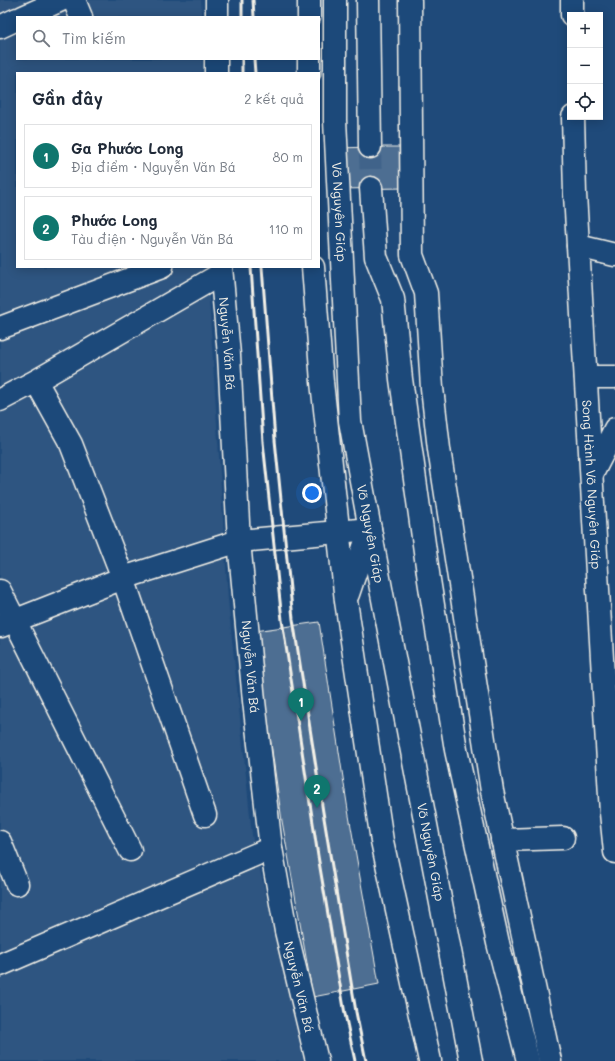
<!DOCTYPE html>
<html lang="vi">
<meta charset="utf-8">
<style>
:root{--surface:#fff;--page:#f2f2f3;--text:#1f2937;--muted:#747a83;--line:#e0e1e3;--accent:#0f766e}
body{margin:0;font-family:Mali,sans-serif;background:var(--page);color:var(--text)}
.controls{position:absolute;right:12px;top:12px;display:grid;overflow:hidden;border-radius:0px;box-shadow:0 2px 10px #0003}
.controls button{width:36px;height:36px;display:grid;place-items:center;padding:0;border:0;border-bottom:1px solid var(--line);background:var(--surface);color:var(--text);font:20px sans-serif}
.you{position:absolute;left:312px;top:493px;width:14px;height:14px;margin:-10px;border:3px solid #fff;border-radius:50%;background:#1a73e8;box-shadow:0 0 0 6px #1a73e833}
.badge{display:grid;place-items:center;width:26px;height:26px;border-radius:50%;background:var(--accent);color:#fff;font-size:13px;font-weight:700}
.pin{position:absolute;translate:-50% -33px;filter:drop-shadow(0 1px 2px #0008)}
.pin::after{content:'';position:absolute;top:21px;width:14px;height:12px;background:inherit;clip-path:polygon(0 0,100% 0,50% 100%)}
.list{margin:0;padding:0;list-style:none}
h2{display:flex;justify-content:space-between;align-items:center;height:52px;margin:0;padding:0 16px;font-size:17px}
h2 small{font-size:13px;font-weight:400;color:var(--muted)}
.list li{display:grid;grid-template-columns:26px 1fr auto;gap:12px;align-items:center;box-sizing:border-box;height:64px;margin:0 8px 8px;padding:0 8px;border:1px solid var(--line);border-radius:0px}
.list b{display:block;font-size:15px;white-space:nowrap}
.list p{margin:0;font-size:13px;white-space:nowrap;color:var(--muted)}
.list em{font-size:13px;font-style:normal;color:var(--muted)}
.icon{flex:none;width:22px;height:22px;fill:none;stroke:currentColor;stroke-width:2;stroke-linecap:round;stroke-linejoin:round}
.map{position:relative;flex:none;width:615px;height:1061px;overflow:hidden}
.search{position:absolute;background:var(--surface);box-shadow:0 2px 10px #0003;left:16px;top:16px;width:304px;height:44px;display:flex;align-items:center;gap:10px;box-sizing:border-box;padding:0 14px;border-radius:0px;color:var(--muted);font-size:15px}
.panel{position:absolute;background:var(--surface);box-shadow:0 2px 10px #0003;left:16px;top:72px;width:304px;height:196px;border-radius:0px}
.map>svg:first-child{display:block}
</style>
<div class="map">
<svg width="615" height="1061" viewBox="0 0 615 1061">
<rect width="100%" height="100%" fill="#1f4a7a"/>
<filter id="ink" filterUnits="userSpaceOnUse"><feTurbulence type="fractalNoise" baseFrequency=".025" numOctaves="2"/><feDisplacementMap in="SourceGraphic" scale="8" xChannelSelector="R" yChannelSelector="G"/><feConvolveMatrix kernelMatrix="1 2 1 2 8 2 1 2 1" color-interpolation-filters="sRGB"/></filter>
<g filter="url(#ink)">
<path fill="#2d5581" d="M0,0H201L202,17H17V59H202L203,73H17V267H207L228,600L252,835L304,1061H0Z"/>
<path fill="#4d6e92" stroke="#f4f1e8" d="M370,147H406V188L339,189V148Z
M319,622L348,810L379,984L313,997L282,821L255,631Z"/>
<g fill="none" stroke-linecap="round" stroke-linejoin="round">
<path stroke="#3f638a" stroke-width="22" stroke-dasharray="22 11" stroke-linecap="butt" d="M370,147L371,188"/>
<g stroke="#f4f1e8" stroke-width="25">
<path id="minor" d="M74,0L81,17
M23,17L61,0
M0,27L17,19
M578,246L615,255
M0,328L162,267
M586,377H615
M36,381L71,444L123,578L205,815
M0,400L36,381L221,274
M592,474L615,429
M0,591L130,850
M1,626L123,578L239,541
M502,840L563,838
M0,842L17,884
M0,965L271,848"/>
</g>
<g stroke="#f4f1e8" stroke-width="25">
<g id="major">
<path d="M572,15V0"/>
<path d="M217,17V0"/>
<path d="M216,73V59"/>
<path id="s1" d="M573,117L575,194L611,813L615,852"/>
<path id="s2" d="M221,267L229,355L239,541L254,701L271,848L286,931L317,1061"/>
<path d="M239,541L370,529"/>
</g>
</g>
<g stroke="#f4f1e8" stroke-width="25">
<g id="highway">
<path d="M309,0V17"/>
<path id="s3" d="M335,0V120L350,421L382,594L471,1061"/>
<path d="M368,0L370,147"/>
<path d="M410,0L412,255L426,293L432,388L439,449L492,791L550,1061"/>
<path d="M309,59V73"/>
<path d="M371,188L376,257L393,299L401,379L429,580L456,750L498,943L528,1061"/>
<path d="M313,267L322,382L346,601L382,841L430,1061"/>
<path d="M348,594L369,532"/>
</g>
</g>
<use href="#minor" stroke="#1f4a7a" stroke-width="22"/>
<use href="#major" stroke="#1f4a7a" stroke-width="22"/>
<use href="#highway" stroke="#1f4a7a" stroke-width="22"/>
<path stroke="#f4f1e8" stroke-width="3" d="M242,0V17
M253,0L254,17
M242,59V73
M254,59L255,73
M251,267L263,442L282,620L318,856L345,1014L355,1061
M262,267L275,440L293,619L323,812L356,1012L366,1061"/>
</g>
</g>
<g text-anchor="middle" stroke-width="4" stroke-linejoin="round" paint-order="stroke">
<g font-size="13" fill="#f4f1e8" stroke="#1f4a7a">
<text dy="5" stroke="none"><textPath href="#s3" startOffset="212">Võ Nguyên Giáp</textPath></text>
<text dy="5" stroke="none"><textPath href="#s2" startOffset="77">Nguyễn Văn Bá</textPath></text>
<text dy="5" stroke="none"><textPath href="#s1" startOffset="368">Song Hành Võ Nguyên Giáp</textPath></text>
<text dy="5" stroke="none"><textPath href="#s3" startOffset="536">Võ Nguyên Giáp</textPath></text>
<text dy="5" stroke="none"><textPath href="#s2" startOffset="401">Nguyễn Văn Bá</textPath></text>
<text dy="5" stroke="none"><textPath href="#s3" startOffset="860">Võ Nguyên Giáp</textPath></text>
<text dy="5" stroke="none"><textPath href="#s2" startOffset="725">Nguyễn Văn Bá</textPath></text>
</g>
</g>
</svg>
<div class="controls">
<button>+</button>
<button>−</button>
<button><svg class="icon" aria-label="locate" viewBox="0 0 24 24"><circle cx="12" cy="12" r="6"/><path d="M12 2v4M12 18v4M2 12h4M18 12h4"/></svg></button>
</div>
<div class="you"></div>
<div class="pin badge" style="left:301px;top:721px">1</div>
<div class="pin badge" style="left:317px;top:808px">2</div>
<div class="search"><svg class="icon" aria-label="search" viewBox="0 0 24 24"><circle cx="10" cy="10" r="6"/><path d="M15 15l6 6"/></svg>Tìm kiếm</div>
<section class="panel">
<h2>Gần đây<small>2 kết quả</small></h2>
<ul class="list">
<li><span class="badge">1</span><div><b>Ga Phước Long</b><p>Địa điểm · Nguyễn Văn Bá</p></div><em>80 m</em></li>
<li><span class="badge">2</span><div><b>Phước Long</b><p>Tàu điện · Nguyễn Văn Bá</p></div><em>110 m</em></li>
</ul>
</section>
</div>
